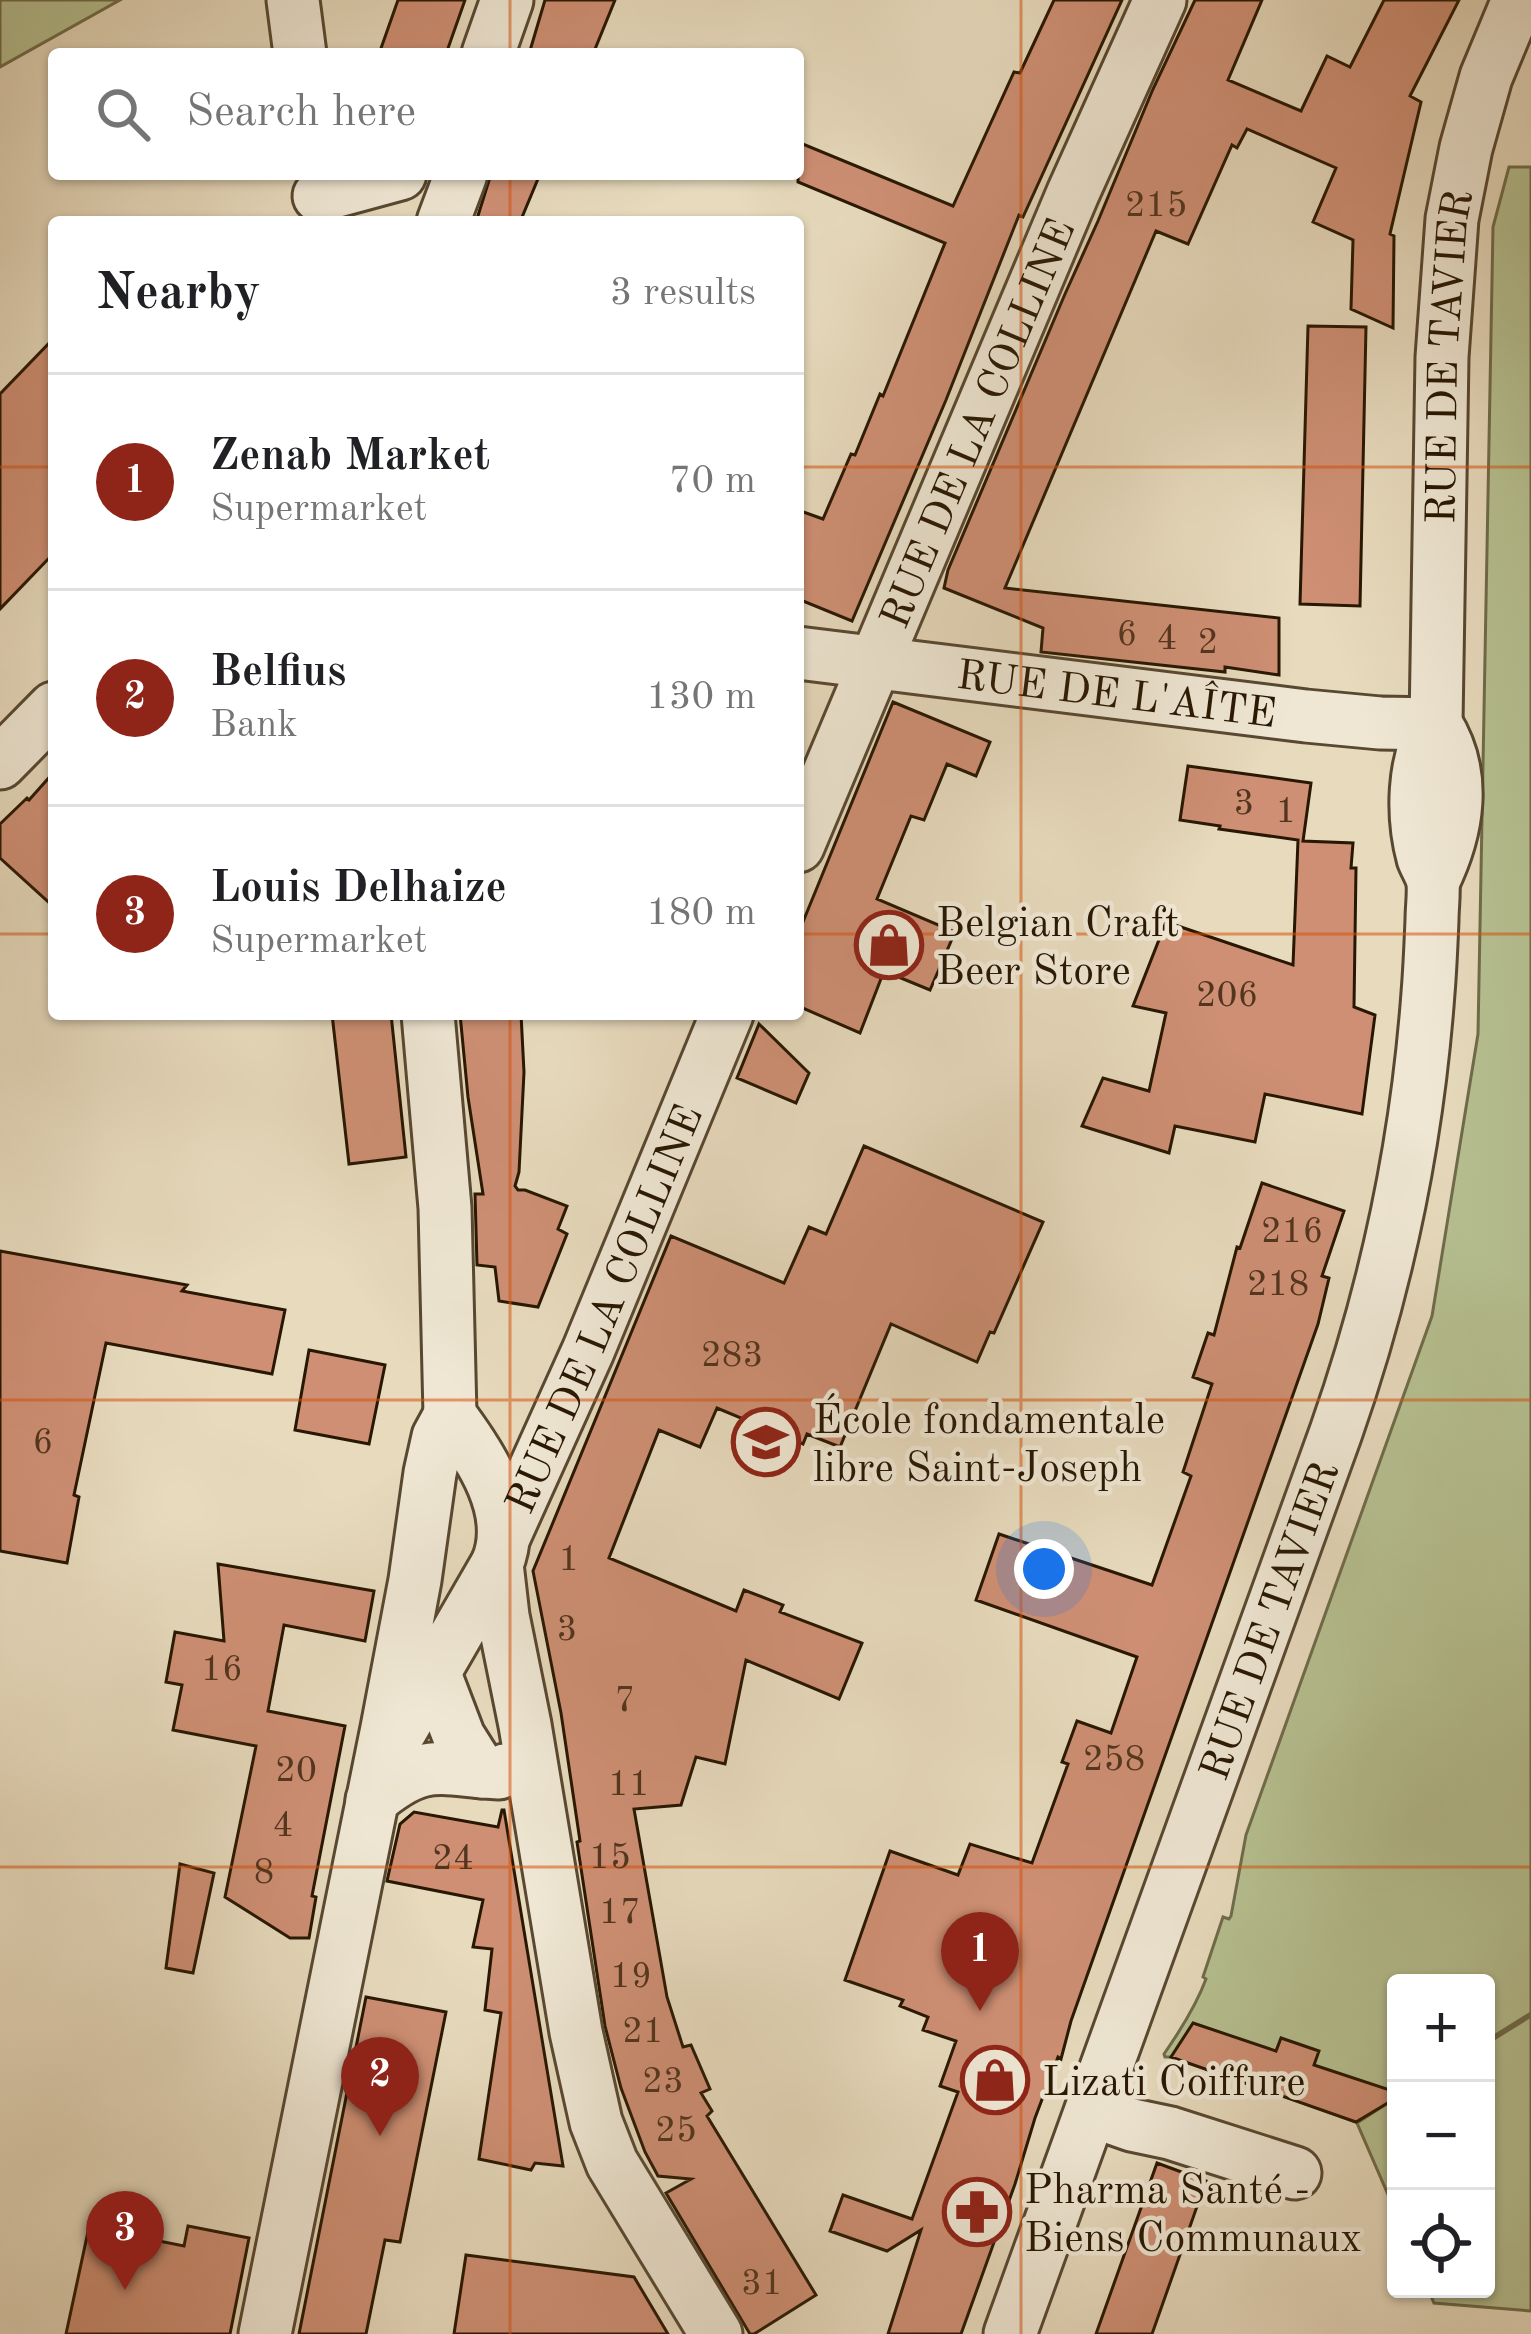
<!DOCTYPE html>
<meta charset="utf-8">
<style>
:root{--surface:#fff;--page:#f6f6f6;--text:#202124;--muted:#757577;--line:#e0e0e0;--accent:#8f2418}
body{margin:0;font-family:"Old Standard TT",serif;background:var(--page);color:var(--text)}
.controls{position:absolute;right:36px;bottom:36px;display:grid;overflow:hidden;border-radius:12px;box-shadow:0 3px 9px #0004}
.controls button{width:108px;height:108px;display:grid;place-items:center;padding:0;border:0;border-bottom:3px solid var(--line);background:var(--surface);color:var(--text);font:60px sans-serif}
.you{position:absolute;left:1044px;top:1569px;width:42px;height:42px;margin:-30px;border:9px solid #fff;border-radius:50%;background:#1a73e8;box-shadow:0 0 0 18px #1a73e833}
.badge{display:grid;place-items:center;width:78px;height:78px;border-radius:50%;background:var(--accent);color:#fff;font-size:39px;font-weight:700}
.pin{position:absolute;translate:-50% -99px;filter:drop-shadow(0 3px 6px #0008)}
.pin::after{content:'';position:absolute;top:63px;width:42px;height:36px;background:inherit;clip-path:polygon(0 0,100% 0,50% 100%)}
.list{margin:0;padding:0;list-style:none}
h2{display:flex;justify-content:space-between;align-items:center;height:156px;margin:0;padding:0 48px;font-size:51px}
h2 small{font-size:39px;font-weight:400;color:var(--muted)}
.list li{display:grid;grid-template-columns:78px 1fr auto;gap:36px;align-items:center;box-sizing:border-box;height:216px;padding:0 48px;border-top:3px solid var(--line)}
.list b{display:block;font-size:45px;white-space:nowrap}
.list p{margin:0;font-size:39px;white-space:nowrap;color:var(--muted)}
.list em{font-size:39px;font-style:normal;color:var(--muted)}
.icon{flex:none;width:66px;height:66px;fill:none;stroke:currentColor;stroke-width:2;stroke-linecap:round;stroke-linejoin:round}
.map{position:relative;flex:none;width:1531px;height:2334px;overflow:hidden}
.search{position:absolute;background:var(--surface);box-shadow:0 3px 9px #0004;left:48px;top:48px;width:756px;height:132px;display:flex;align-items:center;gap:30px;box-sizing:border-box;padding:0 42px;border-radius:12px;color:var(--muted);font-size:45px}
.panel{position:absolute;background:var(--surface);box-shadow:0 3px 9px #0004;left:48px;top:216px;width:756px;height:804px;border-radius:12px}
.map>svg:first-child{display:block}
</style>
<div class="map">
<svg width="1531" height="2334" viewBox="0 0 1531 2334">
<rect width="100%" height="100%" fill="#e7dabd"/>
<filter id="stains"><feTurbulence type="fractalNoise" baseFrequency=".00167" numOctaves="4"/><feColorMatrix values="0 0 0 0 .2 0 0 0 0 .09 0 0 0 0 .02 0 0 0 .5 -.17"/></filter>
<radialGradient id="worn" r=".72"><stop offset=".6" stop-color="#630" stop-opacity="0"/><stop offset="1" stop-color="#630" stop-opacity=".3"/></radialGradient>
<path fill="#b6c091" stroke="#6f6c4a" stroke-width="3" d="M0,0H120L0,67Z
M1509,167H1531V2013L1486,2041V1983H1396V2213L1357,2123L1391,2101L1356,2122L1171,2057H1165L1164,2054C1180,2031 1196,2006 1206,1979L1203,1977L1223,1917L1229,1919L1231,1916L1246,1835L1432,1316L1478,1034L1493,227Z
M1531,2016V2311L1434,2303L1428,2289H1486V2044Z"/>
<path fill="#ce8f74" stroke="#281702" stroke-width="3" d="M398,0H465L446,54H379Z
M545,0H615L593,54H529Z
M1054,0H1122L1023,217L1019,215L946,400L852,621L798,599V510L823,519L851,454L855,455L880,394L883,396L945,243L798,182V142L953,206L1014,72L1020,73Z
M1195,0H1262L1228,80L1301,111L1327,56L1350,67L1384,0H1459L1410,96L1421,102L1390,234L1394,236L1393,328L1351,309L1353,240L1313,222L1336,168L1247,129L1237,148L1232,145L1188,244L1156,231L1005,588L1279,618V675L1225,667V672L1041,652L1043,628L944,588L948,570L1065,294L1098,221L1153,89Z
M491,174H540L520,222H476Z
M1308,326L1366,327L1360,606L1300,604Z
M54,338V553L0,609V394Z
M893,702L990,742L976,776L947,764L924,820L911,816L877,899L955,932L930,990L884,971L860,1033L798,1006V934Z
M1188,766L1311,783L1303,841L1353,843L1351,868H1356L1354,1007L1375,1015L1362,1114L1265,1094L1255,1142L1175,1126L1169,1153L1082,1126L1103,1078L1149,1091L1166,1013L1133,1006L1166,922L1293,965L1298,840L1219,829L1220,826L1180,820Z
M54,772V907L0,858V824L27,798L29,800Z
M332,1014H391L406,1157L349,1164Z
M460,1014H521L524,1072L519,1172L515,1186L518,1190H525L567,1206L558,1229L567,1234L538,1307L499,1301L495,1267L477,1265L475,1194H483L468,1097Z
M759,1024L809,1073L796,1103L737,1078Z
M864,1146L1043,1222L994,1333L990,1332L977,1362L891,1324L840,1447L807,1434L803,1444L717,1408L700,1447L659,1430L609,1558L736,1611L744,1590L783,1605L780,1612L862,1643L839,1699L746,1660L725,1764L696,1757L681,1805L634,1809L667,1997L683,2047L691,2045L710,2089L701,2093L712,2111L707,2116L816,2295L754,2334H750L666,2193L691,2179L658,2176L645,2152L621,2088L605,2026L577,1842L580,1841L561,1713L533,1571L671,1236L784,1283L809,1227L826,1234Z
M1262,1183L1344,1211L1322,1276L1329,1278L1318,1324L1071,2021L1061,2059L1058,2057L1035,2118L1015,2184L961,2334H888L921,2230L887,2251L830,2231L843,2195L912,2219L958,2092L940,2086L956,2041L923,2030L928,2017L900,2006L903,2000L845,1980L890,1851L958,1875L970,1844L1032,1863L1068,1764L1062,1762L1077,1721L1111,1733L1137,1657L976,1600L999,1534L1152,1585L1191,1476L1183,1472L1212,1384L1193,1377L1208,1333L1214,1335L1237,1247L1240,1248Z
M0,1251L187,1285L182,1291L285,1310L272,1374L106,1343L74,1495L79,1497L67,1563L0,1551Z
M309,1350L385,1365L369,1444L295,1430Z
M218,1564L374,1591L365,1641L284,1625L268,1711L345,1726L312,1896L316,1897L309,1938H290L225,1897L256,1746L173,1730L182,1685L166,1682L175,1632L224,1641Z
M502,1810H504L563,2166L535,2163L531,2170L479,2159L501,2013L485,2010L492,1949L473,1947L483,1900L387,1881L400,1824L414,1812L498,1827Z
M180,1864L214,1873L193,1973L166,1968Z
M366,1997L446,2012L400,2242L385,2240L366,2334H299Z
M1193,2023L1276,2051L1281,2038L1319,2051L1314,2065L1396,2092V2098L1356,2122L1171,2057Z
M1157,2163L1206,2181L1152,2334H1096Z
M188,2226L249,2238L230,2334H66L89,2227L184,2246Z
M466,2255L634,2277L668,2334H454Z"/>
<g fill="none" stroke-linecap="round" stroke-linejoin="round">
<g stroke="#584831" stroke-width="57">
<g id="minor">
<path d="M293,0L300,54"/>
<path d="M488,54L507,0"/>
<path d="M319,196L400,174"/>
<path d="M443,222L461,174"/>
<path id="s1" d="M798,653L1306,716L1380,723L1436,724"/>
<path d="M0,763L54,708"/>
<path id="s2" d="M798,846L1073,193L1160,0"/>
<path d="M1433,882C1458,831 1468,774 1436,724"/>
<path d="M428,1014L445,1208L450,1415"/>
<path id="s3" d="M504,1537L588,1351L727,1014"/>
<path d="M497,1564L503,1616L525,1725L576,2032L596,2122L612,2163L716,2334"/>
<path d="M425,1648L459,1737L481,1772"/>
<path d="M401,1730L497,1564C519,1512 480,1455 450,1415"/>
<path d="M372,1800C425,1756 438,1770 499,1773L505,1770"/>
<path d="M1092,2111L1132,2125L1170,2133L1295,2173"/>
<path d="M265,2334L387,1728L415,1580L430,1473L438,1437L450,1415"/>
<path id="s4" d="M1010,2334L1336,1432C1386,1290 1417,1144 1428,993C1430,969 1431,945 1432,920C1432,908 1434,895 1433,883C1432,875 1426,866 1423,858C1412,817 1412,760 1436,724L1442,357L1452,219L1466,148L1486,77L1518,0"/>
</g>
</g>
<use href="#minor" stroke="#efe7d4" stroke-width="51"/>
</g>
<path fill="none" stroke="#d5520b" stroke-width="3" stroke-opacity="0.55" d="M510,0V54M1021,0V2334M510,174V222M0,467H54M798,467H1531M0,934H54M798,934H1531M510,1014V2334M0,1400H1531M0,1867H1531"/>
<defs>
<g id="shop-ring" transform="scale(3.45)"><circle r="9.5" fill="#efe7d4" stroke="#8f2418" stroke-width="1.5"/><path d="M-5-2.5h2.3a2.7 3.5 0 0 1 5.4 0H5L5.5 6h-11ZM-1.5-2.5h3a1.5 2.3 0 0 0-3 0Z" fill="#8f2418"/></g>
<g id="school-ring" transform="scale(3.45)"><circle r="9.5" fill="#efe7d4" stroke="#8f2418" stroke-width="1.5"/><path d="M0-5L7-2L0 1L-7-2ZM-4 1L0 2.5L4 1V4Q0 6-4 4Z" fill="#8f2418"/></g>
<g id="pharmacy-ring" transform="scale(3.45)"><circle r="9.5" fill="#efe7d4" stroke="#8f2418" stroke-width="1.5"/><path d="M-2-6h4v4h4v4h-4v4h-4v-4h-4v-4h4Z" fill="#8f2418"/></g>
</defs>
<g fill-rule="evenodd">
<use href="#shop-ring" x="889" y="945"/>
<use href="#school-ring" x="766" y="1442"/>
<use href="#shop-ring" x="995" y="2080"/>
<use href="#pharmacy-ring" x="977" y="2212"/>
</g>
<g text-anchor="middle" stroke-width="9" stroke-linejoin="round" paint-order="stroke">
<g font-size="36" fill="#52351e">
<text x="1156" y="216">215</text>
<text x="1127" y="645">6</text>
<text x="1167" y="649">4</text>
<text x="1208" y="653">2</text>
<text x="1244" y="814">3</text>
<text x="1286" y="822">1</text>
<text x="1227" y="1006">206</text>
<text x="1292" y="1242">216</text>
<text x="1278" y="1295">218</text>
<text x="732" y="1366">283</text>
<text x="43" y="1453">6</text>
<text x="569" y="1570">1</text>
<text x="567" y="1640">3</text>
<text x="222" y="1680">16</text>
<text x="625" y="1711">7</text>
<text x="1114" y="1770">258</text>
<text x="296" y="1781">20</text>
<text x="629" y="1795">11</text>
<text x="283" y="1836">4</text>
<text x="610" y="1868">15</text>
<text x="453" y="1869">24</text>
<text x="264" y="1883">8</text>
<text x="620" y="1923">17</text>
<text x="631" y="1987">19</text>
<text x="643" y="2042">21</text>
<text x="663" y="2092">23</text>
<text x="676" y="2141">25</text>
<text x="762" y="2294">31</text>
</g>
<g font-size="42" fill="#281702" stroke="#efe7d4">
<text dy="15" stroke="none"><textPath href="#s4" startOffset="2052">RUE DE TAVIER</textPath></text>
<text dy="15" stroke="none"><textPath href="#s2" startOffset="459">RUE DE LA COLLINE</textPath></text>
<text dy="15" stroke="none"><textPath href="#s1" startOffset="321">RUE DE L'AÎTE</textPath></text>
<text dy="15" stroke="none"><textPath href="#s3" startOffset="249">RUE DE LA COLLINE</textPath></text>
<text dy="15" stroke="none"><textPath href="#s4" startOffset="759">RUE DE TAVIER</textPath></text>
</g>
<g font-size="42" fill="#281702" stroke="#efe7d4" text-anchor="start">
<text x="936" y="936">Belgian Craft<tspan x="936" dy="48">Beer Store</tspan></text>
<text x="813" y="1433">École fondamentale<tspan x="813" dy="48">libre Saint-Joseph</tspan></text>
<text x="1042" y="2095">Lizati Coiffure</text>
<text x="1024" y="2203">Pharma Santé -<tspan x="1024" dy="48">Biens Communaux</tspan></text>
</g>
</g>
<rect width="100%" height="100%" filter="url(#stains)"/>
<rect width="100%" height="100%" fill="url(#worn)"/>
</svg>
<div class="controls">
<button>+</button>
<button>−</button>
<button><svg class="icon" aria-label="locate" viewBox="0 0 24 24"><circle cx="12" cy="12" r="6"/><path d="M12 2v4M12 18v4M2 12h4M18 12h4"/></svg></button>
</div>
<div class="you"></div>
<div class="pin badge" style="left:980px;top:2011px">1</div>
<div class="pin badge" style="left:380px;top:2136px">2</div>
<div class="pin badge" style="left:125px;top:2290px">3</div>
<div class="search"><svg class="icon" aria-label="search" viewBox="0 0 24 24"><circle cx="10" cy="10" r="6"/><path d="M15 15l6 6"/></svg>Search here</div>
<section class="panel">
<h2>Nearby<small>3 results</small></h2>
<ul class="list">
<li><span class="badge">1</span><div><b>Zenab Market</b><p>Supermarket</p></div><em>70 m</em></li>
<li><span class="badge">2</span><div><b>Belfius</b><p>Bank</p></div><em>130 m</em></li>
<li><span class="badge">3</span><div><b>Louis Delhaize</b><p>Supermarket</p></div><em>180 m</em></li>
</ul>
</section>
</div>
